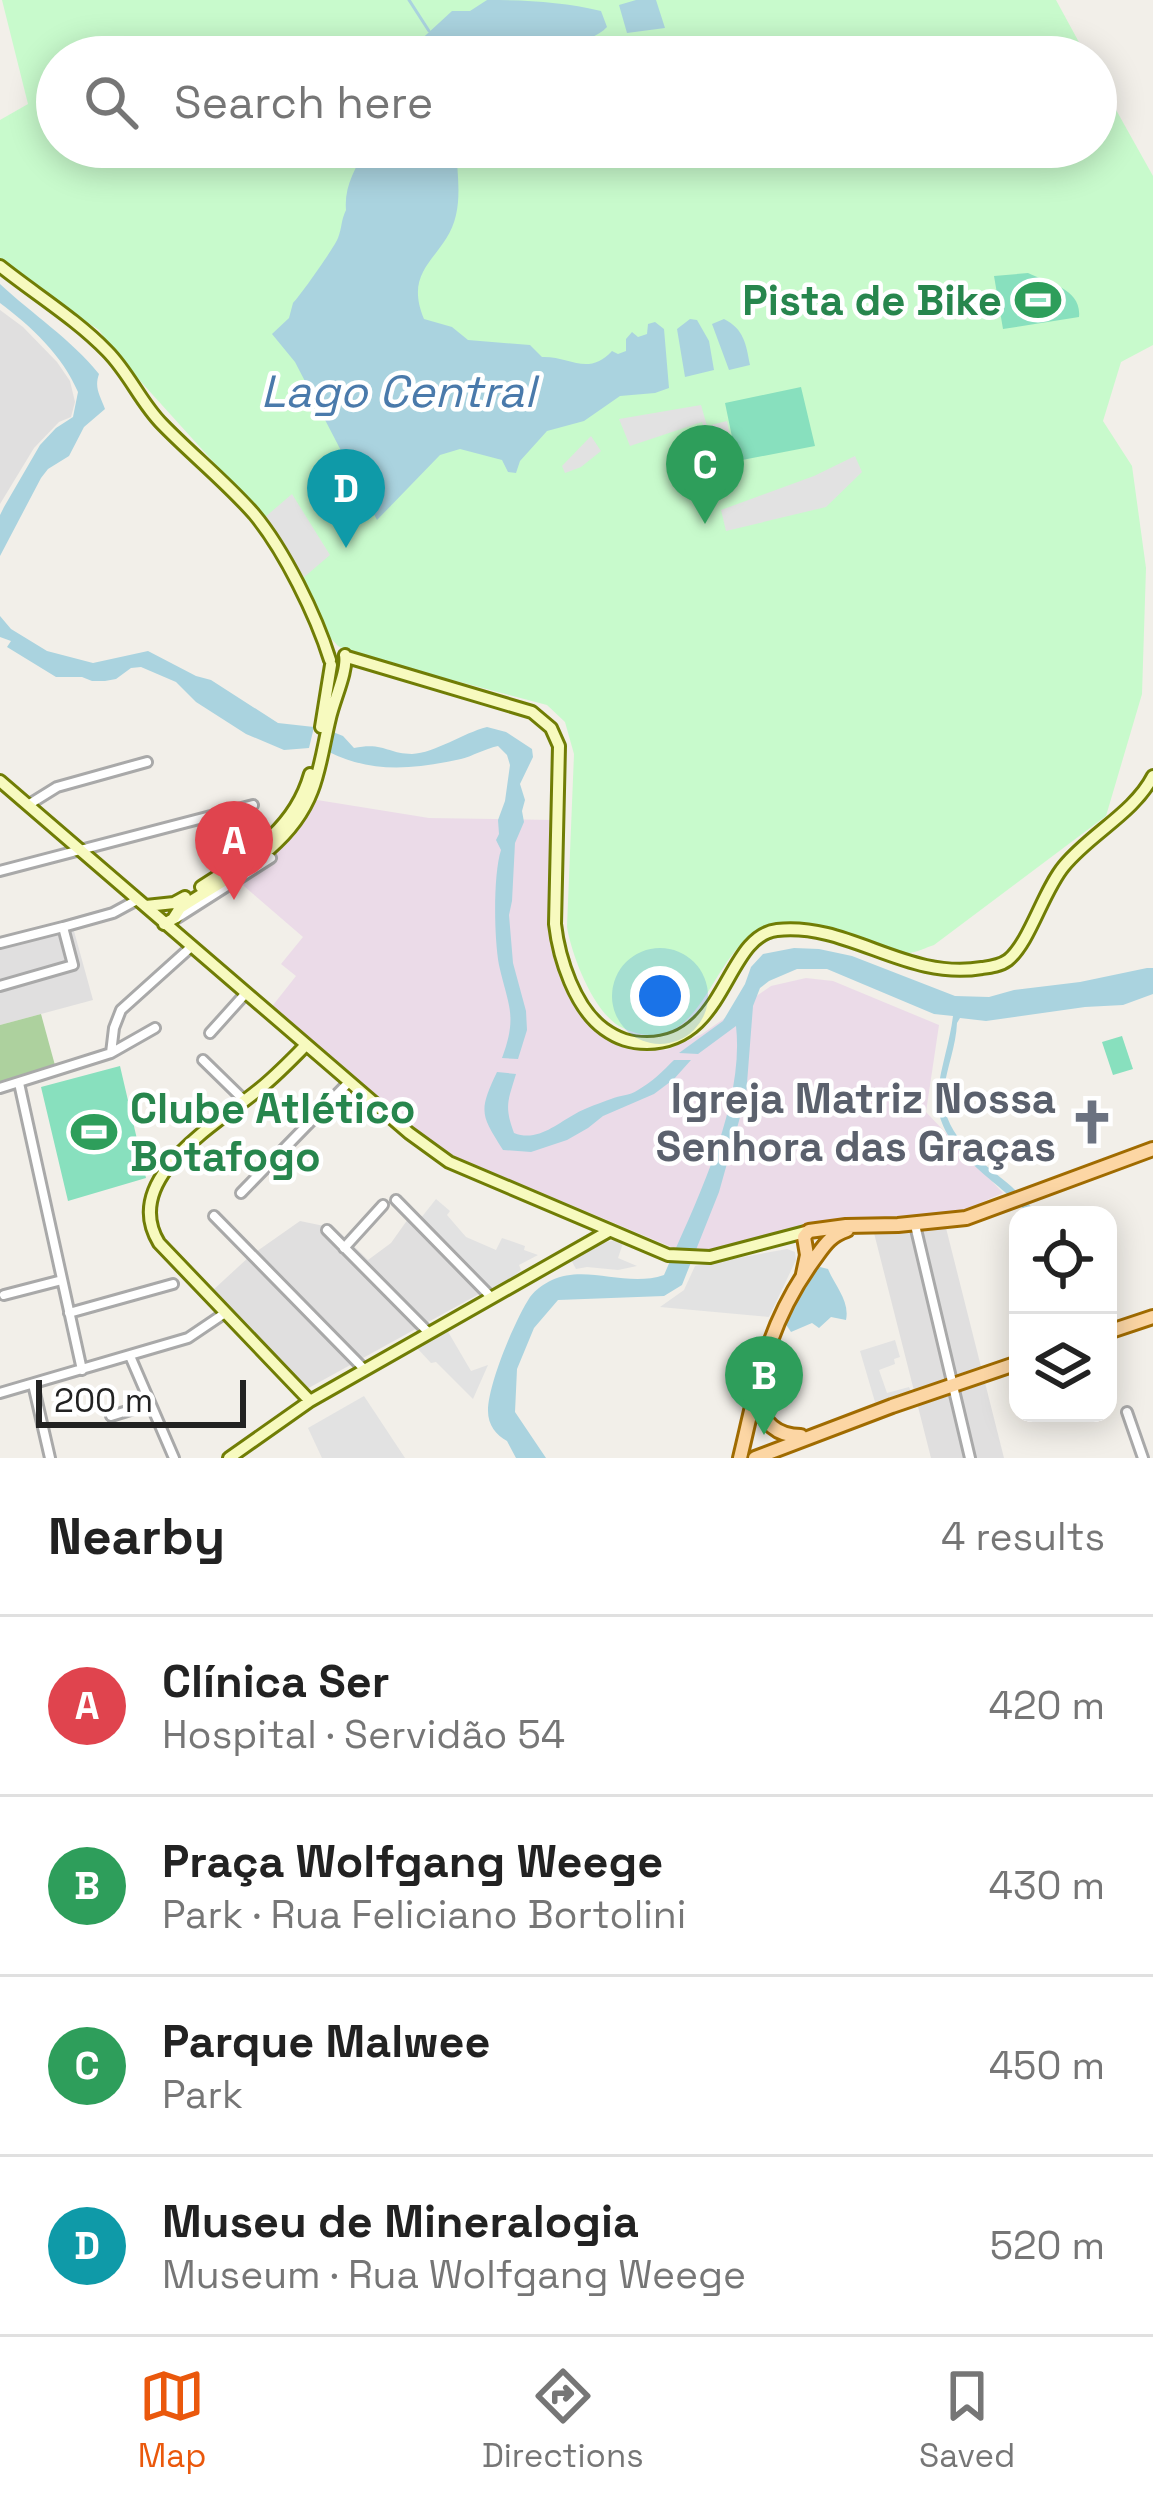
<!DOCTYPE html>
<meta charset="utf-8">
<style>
:root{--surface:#fff;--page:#f2f2f2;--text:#222;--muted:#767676;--line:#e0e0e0;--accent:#ea580c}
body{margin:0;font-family:"Space Grotesk",sans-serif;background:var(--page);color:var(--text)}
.controls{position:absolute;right:36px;bottom:36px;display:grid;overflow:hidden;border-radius:24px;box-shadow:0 6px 30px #0003}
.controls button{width:108px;height:108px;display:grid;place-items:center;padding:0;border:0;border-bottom:3px solid var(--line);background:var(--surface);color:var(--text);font:60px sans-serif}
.scale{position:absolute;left:36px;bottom:30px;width:210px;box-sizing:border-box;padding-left:12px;border:6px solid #222;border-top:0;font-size:33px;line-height:42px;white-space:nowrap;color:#222;-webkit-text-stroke:9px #fff;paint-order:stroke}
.you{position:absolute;left:660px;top:996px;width:42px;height:42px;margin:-30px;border:9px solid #fff;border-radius:50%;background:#1a73e8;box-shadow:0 0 0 18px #1a73e833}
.badge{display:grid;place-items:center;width:78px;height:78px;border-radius:50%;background:var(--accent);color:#fff;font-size:39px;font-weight:700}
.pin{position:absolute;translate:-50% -99px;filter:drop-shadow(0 3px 6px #0008)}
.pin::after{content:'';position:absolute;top:63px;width:42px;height:36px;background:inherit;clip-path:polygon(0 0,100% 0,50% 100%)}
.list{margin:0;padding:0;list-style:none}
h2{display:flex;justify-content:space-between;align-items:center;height:156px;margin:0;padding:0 48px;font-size:51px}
h2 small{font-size:39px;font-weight:400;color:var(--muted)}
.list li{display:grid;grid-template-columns:78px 1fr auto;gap:36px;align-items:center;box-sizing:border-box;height:180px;padding:0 48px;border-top:3px solid var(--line)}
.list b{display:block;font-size:45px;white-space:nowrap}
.list p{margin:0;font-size:39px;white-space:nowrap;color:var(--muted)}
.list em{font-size:39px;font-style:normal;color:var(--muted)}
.icon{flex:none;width:66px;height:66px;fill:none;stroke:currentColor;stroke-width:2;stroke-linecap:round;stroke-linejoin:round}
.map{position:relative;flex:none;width:1153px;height:1458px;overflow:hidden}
.search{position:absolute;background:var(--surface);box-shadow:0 6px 30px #0003;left:36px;right:36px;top:36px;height:132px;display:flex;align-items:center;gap:30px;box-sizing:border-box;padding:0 42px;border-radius:66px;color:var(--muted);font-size:45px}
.sheet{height:876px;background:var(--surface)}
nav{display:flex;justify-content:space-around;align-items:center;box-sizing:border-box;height:168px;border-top:3px solid var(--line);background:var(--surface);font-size:33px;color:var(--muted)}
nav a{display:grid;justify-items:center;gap:6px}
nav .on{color:var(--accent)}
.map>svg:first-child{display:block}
</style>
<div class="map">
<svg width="1153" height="1458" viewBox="0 0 1153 1458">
<rect width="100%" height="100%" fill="#f2efe9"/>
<path fill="#e0dfdf" d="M0,310L23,327L57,362L70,381L75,402L71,417L59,422L34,448L0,504Z
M128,898L139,908L74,931L93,1000L0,1025V945L58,928L57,922L113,906Z
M408,1219L479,1294L305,1390L212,1291L250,1256L300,1221L329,1227L331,1224L368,1260L391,1243Z
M946,1228L1004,1458H931L874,1233Z"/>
<path fill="#ebdbe8" d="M311,799L429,818L554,820L549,874V933L559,971L589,1024L631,1050H667L702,1034L771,986L806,978L833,981L939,1025L926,1112L1003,1193L962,1211L829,1222L719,1249H676L428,1145L270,1009L296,976L281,964L303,937L237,880L293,836Z"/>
<path fill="#add19e" d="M41,1014L56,1069L0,1084V1025Z"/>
<path fill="#c8facc" d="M2,0H1056L1087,57H57V147H1096V74L1153,176V345L1121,362L1103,421L1132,466L1146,568L1142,694L1106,816L934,945C927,947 916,953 908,953C900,954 889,949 881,947C848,939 808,921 774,926C709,935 708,1067 623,1028C595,1016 572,957 567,927L574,754L565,722L547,705L354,654L338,646L327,634L275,530L114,352L99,330L0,265V120L28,104Z"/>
<path fill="#88e0be" d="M1028,273C1049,283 1082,289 1079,317L1003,329L994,276Z
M801,387L815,446L737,461L725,403Z
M1122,1036L1133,1069L1113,1075L1102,1042Z
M120,1066L146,1178L68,1201L41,1087Z"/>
<path fill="#e2e2e2" d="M701,405L707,426L727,421L738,470L720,476L702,422L630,446L619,419Z
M591,436L601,451L581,467L565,473L562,466Z
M855,456L862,472L826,507L726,531L721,510L814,476Z
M292,494L330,555L303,578L264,518Z
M436,1199L450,1211L447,1215L466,1237L496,1250L502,1238L525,1246L524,1250L538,1255L519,1265L521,1270L495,1292L421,1218Z
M615,1240L623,1243L618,1258L637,1266L618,1270L587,1267L576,1269L571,1260L603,1243Z
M787,1249L795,1252L796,1260L769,1317L660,1307L684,1290L695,1266Z
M447,1330L471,1371L488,1365L473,1399L436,1362L431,1363L416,1347Z
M895,1340L900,1357L894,1359L895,1364L879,1370L887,1393L909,1387L911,1391L875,1402L860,1351Z
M364,1396L405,1458H322L308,1428Z"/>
<path fill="#aad3df" d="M487,0C526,0 564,2 601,11L607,27C588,47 554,39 533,57H406L414,46L452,11H470Z
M636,0H656L665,28L627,33L619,5Z
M456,147C457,169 461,194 456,215C446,259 402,266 424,319L452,327L468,340L530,345L542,357C570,356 588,377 612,351L618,354L626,351V339L632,332L638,337L647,334L648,324L655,322L664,329L669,388L655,393L620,396L584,421L547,431L520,461L516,473L508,472L502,460L460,449L440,455L377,520L295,362L272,334L289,318L293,303C300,296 334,248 338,238C342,228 341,220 346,210C344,187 355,168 367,148Z
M0,284C32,314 71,339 99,374C94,388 100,395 105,409L84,427L69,456L48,469L41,478L0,556V515L4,507L40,445L56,428L73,417L78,392C62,355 32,327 0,303Z
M690,319L697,320L709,341L714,370L685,377L677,329Z
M724,319C744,329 746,344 750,365L729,370L712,324Z
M0,616L11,629L47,651L93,663L148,651L196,676L211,680L278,723L314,727L309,748L284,750L246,734L196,702L176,682L141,667L131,668L116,679L105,681H92L82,677H56L7,647L11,641L0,637Z
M487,727L506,732L532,749L533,757L520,784L525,800L522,811L524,822L515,843L512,901L509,915L513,963L526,1011L527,1030L518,1059L502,1058C518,1015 508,1006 499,965C494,938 493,875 501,850L496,840L499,834L498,820L505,801L510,765L507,755L498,746C484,749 473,756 461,759C414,769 374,774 329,752L333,732L343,736L354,748C384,742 388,754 412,754C435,753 463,733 487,727Z
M794,948L819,949L852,956L955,996L989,997L1014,990L1080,982L1147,968H1153V994L1123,1005L1085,1007L986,1021L960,1018L957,1023C956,1046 947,1067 944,1089C939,1135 982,1161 1012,1187C1021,1196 1030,1206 1039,1215H1029C997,1178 931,1148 938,1091C941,1066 950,1041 953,1016L934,1014L827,969H797L769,981L760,988L753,1006L746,1096L719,1192L682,1285L664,1296L558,1300L534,1328L517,1369L515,1412L546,1458H516L507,1441C496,1435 488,1425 488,1411C488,1384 515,1320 530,1297C536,1289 544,1284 552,1280C587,1264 626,1288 664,1275C695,1204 745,1105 736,1026L698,1054L679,1053L723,1021L745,984L751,967L763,954Z
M674,1060H691L674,1079L654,1094L603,1116L588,1128L567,1140L531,1152L503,1150C481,1115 478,1112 497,1072L516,1074C508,1101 504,1106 514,1133C537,1142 555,1125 575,1114C585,1108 600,1103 611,1099C620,1095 629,1096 638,1090C652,1082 663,1071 674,1060Z
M820,1267L828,1269C835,1286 850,1301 846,1320L831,1317L819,1328L812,1323L791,1332L785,1323L814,1272Z"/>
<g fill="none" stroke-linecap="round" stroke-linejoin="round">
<path stroke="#aad3df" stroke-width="3" d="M409,0L429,31"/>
<g stroke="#a9a9a9" stroke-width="14">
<path id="street" d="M28,805L57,787L147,762
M0,871L253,805
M177,918L271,858
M0,943L63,927
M0,986L73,965L63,927L113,913L137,900
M210,1033L246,993
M111,1053L155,1028
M203,1060L245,1101
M19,1083L82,1370
M0,1088L111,1053L114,1028L121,1010L191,947
M241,1193L349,1082
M396,1200L491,1297
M214,1216L364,1369
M915,1225L970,1458
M327,1230L429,1333
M344,1248L383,1205
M4,1295L62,1280
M69,1313L173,1284
M130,1356L174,1458
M33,1384L50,1458
M0,1393L188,1338L225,1313
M1127,1412L1143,1458
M111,1416L150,1404"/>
</g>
<g stroke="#707d05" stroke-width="16">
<path id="secondary" d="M0,266C35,294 76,319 107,351C129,373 141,403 162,424C192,455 226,482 254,514C284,550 316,615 330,660
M347,657L532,712L551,728L559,746L555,924C559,959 575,1008 604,1029C618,1039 630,1043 647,1043C727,1043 725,936 777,930C849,922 906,981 982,968C990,967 1000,966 1008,960C1030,942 1043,891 1064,866C1090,834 1134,813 1153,776
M321,727L331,665
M0,781L409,1133L449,1162L668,1255L710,1257L809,1231
M201,887C247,857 294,831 310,774
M146,906L174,903L185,897
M164,924L173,919L180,908C230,875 289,851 312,791C321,768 324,742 330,718C334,700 348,670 345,655
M306,1045C290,1061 275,1077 257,1091C215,1125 120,1179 159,1243L310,1401
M229,1458L310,1401L609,1231"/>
</g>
<g stroke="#a06b00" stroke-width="18">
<path id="primary" d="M803,1274L807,1255L804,1237L809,1231L846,1226L898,1225L966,1218L1153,1149
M1108,1332L1153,1317
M756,1400C764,1423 776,1436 801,1436
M740,1458C758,1383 766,1326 813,1261C824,1246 829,1236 847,1230
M755,1458L892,1406L1018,1363"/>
</g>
<use href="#street" stroke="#fff" stroke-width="8"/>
<use href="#secondary" stroke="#f7fabf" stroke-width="10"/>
<use href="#primary" stroke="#fcd6a4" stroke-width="12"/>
</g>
<defs>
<g id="stadium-bare" transform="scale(3.6)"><path d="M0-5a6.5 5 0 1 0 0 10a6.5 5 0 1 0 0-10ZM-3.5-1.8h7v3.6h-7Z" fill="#2e9e5b" stroke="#fff" stroke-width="2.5" paint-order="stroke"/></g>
<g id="church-bare" transform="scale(3.6)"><path d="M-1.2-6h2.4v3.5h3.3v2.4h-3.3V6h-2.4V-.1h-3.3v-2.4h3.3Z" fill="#6b7280" stroke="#fff" stroke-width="2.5" paint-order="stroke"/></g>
</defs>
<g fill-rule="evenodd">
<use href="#stadium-bare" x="1038" y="300"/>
<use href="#church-bare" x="1092" y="1122"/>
<use href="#stadium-bare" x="94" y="1132"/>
</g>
<g text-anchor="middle" stroke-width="9" stroke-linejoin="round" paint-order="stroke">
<g font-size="42" font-weight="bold" fill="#27864d" stroke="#fff" text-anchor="end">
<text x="1002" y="315">Pista de Bike</text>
<text x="130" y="1123" text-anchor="start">Clube Atlético<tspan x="130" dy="48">Botafogo</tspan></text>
</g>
<g font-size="42" font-weight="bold" fill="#5b616d" stroke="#fff" text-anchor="end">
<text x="1056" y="1113">Igreja Matriz Nossa<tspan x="1056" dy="48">Senhora das Graças</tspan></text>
</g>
<g font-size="45" font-style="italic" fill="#4a7aab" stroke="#fff">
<text x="398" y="407">Lago Central</text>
</g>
</g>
</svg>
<div class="controls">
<button><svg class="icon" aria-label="locate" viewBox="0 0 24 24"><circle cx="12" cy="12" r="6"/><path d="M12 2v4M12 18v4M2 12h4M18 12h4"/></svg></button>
<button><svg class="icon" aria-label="layers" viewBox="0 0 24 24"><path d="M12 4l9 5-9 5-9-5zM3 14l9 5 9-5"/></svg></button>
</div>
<div class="scale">200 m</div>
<div class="you"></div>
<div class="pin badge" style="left:234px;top:900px;background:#e0444e">A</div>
<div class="pin badge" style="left:764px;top:1435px;background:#2e9e5b">B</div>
<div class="pin badge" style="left:705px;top:524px;background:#2e9e5b">C</div>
<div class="pin badge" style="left:346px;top:548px;background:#0f9aa8">D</div>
<div class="search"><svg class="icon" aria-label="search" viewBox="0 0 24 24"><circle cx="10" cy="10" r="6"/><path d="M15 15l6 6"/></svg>Search here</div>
</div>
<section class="sheet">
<h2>Nearby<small>4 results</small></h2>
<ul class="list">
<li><span class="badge" style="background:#e0444e">A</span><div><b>Clínica Ser</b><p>Hospital · Servidão 54</p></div><em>420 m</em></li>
<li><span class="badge" style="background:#2e9e5b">B</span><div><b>Praça Wolfgang Weege</b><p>Park · Rua Feliciano Bortolini</p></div><em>430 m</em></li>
<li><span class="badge" style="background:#2e9e5b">C</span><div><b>Parque Malwee</b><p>Park</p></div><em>450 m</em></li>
<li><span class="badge" style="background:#0f9aa8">D</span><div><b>Museu de Mineralogia</b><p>Museum · Rua Wolfgang Weege</p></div><em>520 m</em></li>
</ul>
</section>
<nav>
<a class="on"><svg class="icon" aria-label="map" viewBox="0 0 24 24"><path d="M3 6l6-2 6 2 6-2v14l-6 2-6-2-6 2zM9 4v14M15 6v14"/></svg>Map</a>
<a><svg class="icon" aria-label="directions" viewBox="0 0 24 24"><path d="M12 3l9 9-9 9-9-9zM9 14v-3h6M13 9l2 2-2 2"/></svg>Directions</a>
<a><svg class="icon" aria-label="saved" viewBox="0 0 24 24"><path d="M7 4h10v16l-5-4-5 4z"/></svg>Saved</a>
</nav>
